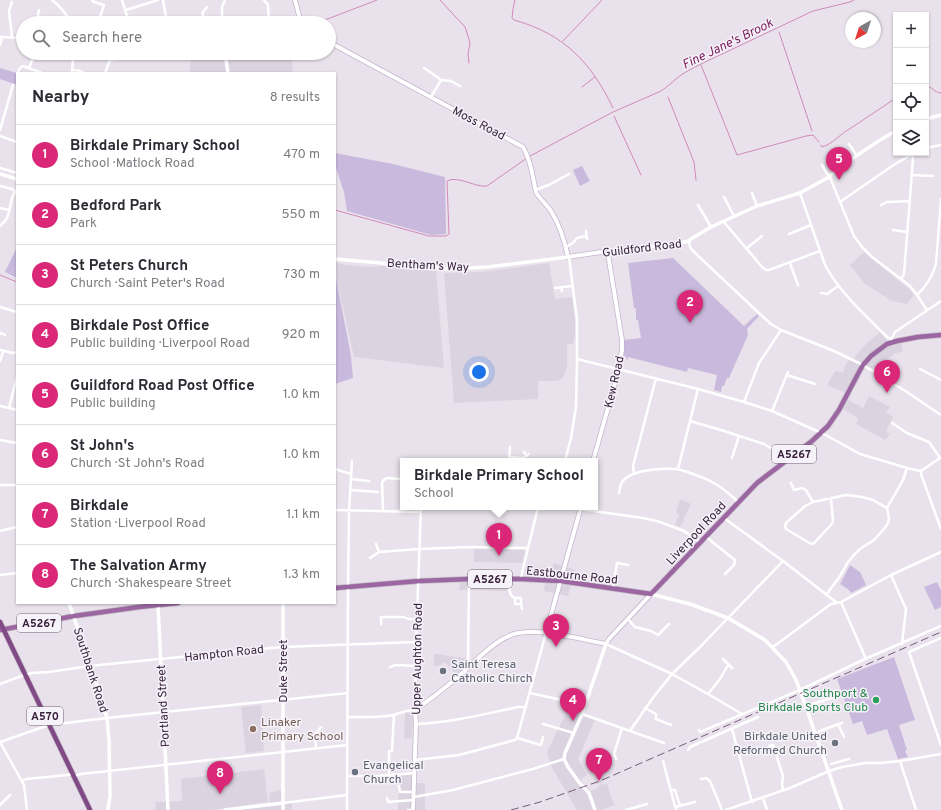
<!DOCTYPE html>
<meta charset="utf-8">
<style>
:root{--surface:#fff;--page:#f7f7f7;--text:#2b2b33;--muted:#7c7c81;--line:#e1e1e2;--accent:#db2777}
body{margin:0;font-family:Overpass,sans-serif;background:var(--page);color:var(--text)}
.controls{position:absolute;right:12px;top:12px;display:grid;overflow:hidden;border-radius:0px;box-shadow:0 1px 3px #0004}
.controls button{width:36px;height:36px;display:grid;place-items:center;padding:0;border:0;border-bottom:1px solid var(--line);background:var(--surface);color:var(--text);font:20px sans-serif}
.compass{position:absolute;left:845px;top:12px;width:36px;height:36px;border-radius:50%;background:var(--surface);box-shadow:0 1px 3px #0004;rotate:219deg}
.you{position:absolute;left:479px;top:372px;width:14px;height:14px;margin:-10px;border:3px solid #fff;border-radius:50%;background:#1a73e8;box-shadow:0 0 0 6px #1a73e833}
.badge{display:grid;place-items:center;width:26px;height:26px;border-radius:50%;background:var(--accent);color:#fff;font-size:13px;font-weight:700}
.pin{position:absolute;translate:-50% -33px;filter:drop-shadow(0 1px 2px #0008)}
.pin::after{content:'';position:absolute;top:21px;width:14px;height:12px;background:inherit;clip-path:polygon(0 0,100% 0,50% 100%)}
.popup{position:absolute;left:400px;top:458px;width:198px;height:52px;box-sizing:border-box;display:grid;place-content:center;border-radius:0px;background:var(--surface);filter:drop-shadow(0 1px 3px #0005);font-size:13px;white-space:nowrap;color:var(--muted)}
.popup b{font-size:15px;color:var(--text)}
.popup::after{content:'';position:absolute;left:50%;top:100%;margin-left:-8px;border:8px solid transparent;border-top-color:var(--surface)}
.list{margin:0;padding:0;list-style:none}
h2{display:flex;justify-content:space-between;align-items:center;height:52px;margin:0;padding:0 16px;font-size:17px}
h2 small{font-size:13px;font-weight:400;color:var(--muted)}
.list li{display:grid;grid-template-columns:26px 1fr auto;gap:12px;align-items:center;box-sizing:border-box;height:60px;padding:0 16px;border-top:1px solid var(--line)}
.list b{display:block;font-size:15px;white-space:nowrap}
.list p{margin:0;font-size:13px;white-space:nowrap;color:var(--muted)}
.list em{font-size:13px;font-style:normal;color:var(--muted)}
.icon{flex:none;width:22px;height:22px;fill:none;stroke:currentColor;stroke-width:2;stroke-linecap:round;stroke-linejoin:round}
.map{position:relative;flex:none;width:941px;height:810px;overflow:hidden}
.search{position:absolute;background:var(--surface);box-shadow:0 1px 3px #0004;left:16px;top:16px;width:320px;height:44px;display:flex;align-items:center;gap:10px;box-sizing:border-box;padding:0 14px;border-radius:22px;color:var(--muted);font-size:15px}
.panel{position:absolute;background:var(--surface);box-shadow:0 1px 3px #0004;left:16px;top:72px;width:320px;height:532px;border-radius:0px}
.map>svg:first-child{display:block}
</style>
<div class="map">
<svg width="941" height="810" viewBox="0 0 941 810">
<rect width="100%" height="100%" fill="#e9e2ec"/>
<path fill="#dcd3e0" d="M191,53H291L293,73H190Z
M864,252L909,289L914,295L907,304L892,301L865,284L850,265Z
M335,262L346,265L371,267L383,266L436,271L444,368L354,357L335,272Z
M549,263L555,299L572,297L575,320V339L573,340L574,344H567V367L563,377L558,381H538V399L454,403L444,273L482,272Z
M880,332L892,346L901,342L903,351L894,354L874,368L859,366L846,393L827,385L835,371L843,372L847,362L854,358L865,345Z
M869,396L890,407L886,412L893,417L887,429L886,432L890,434L885,440L856,424L858,418L843,409L848,400L863,408Z
M681,499L691,504L683,520L684,521L682,524H681L680,527L675,525L679,515L676,513L677,510L676,509Z
M474,549L525,550L522,563L474,562Z
M554,563L575,570L568,596L544,591L546,577L525,576L526,567L551,568Z
M468,580L508,581L507,591L459,590L460,582Z
M434,654L446,655V656L466,658L465,668L456,675L445,662L440,665L434,666Z
M576,687L589,691L580,715L595,720L578,759L587,775L581,779L583,783L591,791L598,788V786L607,783L614,805L602,810H577L552,768L547,752L566,713Z
M261,705L264,751L246,753L241,707Z
M413,712L412,738L404,739L405,713Z
M264,769L268,802L213,810H155L156,802L182,801L181,779Z
M411,775L412,783H425V810H398L399,776Z
M281,790L284,802L292,803V810H230L270,803L269,793Z"/>
<path fill="#c9badd" d="M0,68L17,73V85L0,79Z
M335,153L393,164L445,177L446,234L431,235L347,211L344,192L335,165Z
M582,166L590,181L580,186L573,170Z
M17,247V278L5,272Z
M673,258L744,326L757,314L759,316L747,329L748,335L729,378H727L724,386H722L721,392L714,390L717,375L688,368L687,372L628,357V360L624,355V340L641,338L638,320H636V308H634L628,263Z
M335,273L351,356L353,378L335,384Z
M850,565L860,572L866,585L851,593L848,589L840,584Z
M937,582L941,590V607L935,610L924,587Z
M894,657L915,720L899,725L907,750L905,751L908,757L898,759L887,729L867,735L862,721L853,724L837,679Z"/>
<g fill="none" stroke-linecap="round" stroke-linejoin="round">
<path stroke="#d289bb" stroke-width="1" d="M440,0L465,27L467,33L470,43L468,54L469,63
M515,0L513,9L512,18L514,20C564,34 591,62 613,108
M317,23L377,0
M779,32L812,131
M563,41L602,0
M701,65L737,155L806,136L813,135L819,142
M926,86C932,86 934,93 941,93
M582,87L595,77
M668,97L694,162L696,180
M614,116L641,175
M821,145L822,147C833,144 841,133 851,128L896,98
M530,156L613,112L661,91C667,87 671,83 676,79C684,72 692,69 701,64L813,11L850,2L854,0
M335,210L429,236H446L449,234L447,181C458,175 476,188 487,186L527,158
M0,275L17,282"/>
<g stroke="#c7b5cc" stroke-width="5.5">
<path id="secondary" d="M295,0L301,23
M329,42L523,147C529,157 532,171 534,182C535,186 535,191 537,194C541,200 547,205 551,211C559,224 565,242 568,257L601,252L608,254L622,340V350L619,369L593,461
M546,633L581,507
M413,810L416,724L415,710C428,701 440,692 452,682C470,668 495,637 518,633C546,629 579,639 606,644L609,639L651,594"/>
</g>
<g stroke="#c4bdc5" stroke-width="6">
<path id="primary" d="M335,588L419,581L469,579H521L561,581L651,594L757,483L812,441L828,426L839,410L859,372L863,365L871,356L887,344L897,341L918,337L941,335
M0,630L74,616L139,607L178,603"/>
</g>
<g stroke="#c4bdc5" stroke-width="6">
<path id="trunk" d="M0,622L90,810"/>
</g>
<path stroke="#fff" stroke-width="2.5" d="M52,0C60,6 66,14 72,23
M92,0L94,2L104,5L99,20L96,18
M122,0L129,23
M163,0L167,23
M264,0L268,5L269,21L271,23
M12,2L9,11L12,37
M207,7L203,12L202,20L203,22H222V7L225,0
M39,10L38,14L39,23
M126,10L158,0
M158,23L167,20
M0,37L23,38
M0,45L2,38
M65,53V55L68,57L73,60
M105,53L109,56L110,60
M110,60L122,58L138,53
M29,68L35,53
M424,68C429,71 437,77 441,80
M72,70L81,71L85,73
M18,72L20,68L23,66L42,73
M72,73L73,60L78,53
M105,73L110,60
M431,97L441,80L451,81L460,86
M0,130L13,85
M0,136L17,142
M849,144L857,156
M926,148L941,145
M822,165L831,180L854,236L862,247L872,257L910,286L917,295L927,310
M0,168L17,173
M912,175L933,176
M0,186L12,189L15,191
M536,190L551,184L569,174
M752,193L757,206
M800,193L825,265C839,291 861,311 882,332L887,337L891,339
M724,197L734,216
M840,202L892,166L914,153
M698,205L711,227
M881,205L887,202L910,201
M0,208L9,210
M723,221L763,268L766,270H769L820,251
M0,226C3,223 7,220 8,215C11,208 10,195 17,191
M893,230L907,232
M586,231L587,239
M789,234L811,225
M689,241L690,247L693,251L759,313L771,324L781,330L834,351L863,365L907,392L941,415
M566,247L573,243L577,238L586,236
M747,248L762,236
M790,263L798,285
M901,279L904,274L913,159L912,154
M561,287L562,291
M555,288L572,286
M821,293L827,294L838,286
M917,295C927,286 932,277 936,264L941,199
M0,307L17,312
M0,334L1,333L5,335
M891,339L893,336L895,332L941,301
M0,350L13,353L17,352
M577,359L698,389L744,402L772,411L817,431L820,433
M0,361L3,352
M920,369L941,380
M787,375L815,384
M744,402L759,363L781,330
M0,406L17,410
M9,408L17,377
M772,411L788,372
M690,421L721,430L764,444L786,457L787,459
M892,423L907,433L929,442L940,458
M822,433L860,454L907,468L921,471
M0,440L17,443
M524,452L527,456
M510,457L523,458L529,454
M732,458L739,436
M509,461L510,447
M565,461L571,438L576,407L577,359V320L569,257
M335,469L351,474
M678,469L698,389
M921,471V474L941,529
M921,471L940,458
M634,474L633,466L656,378
M351,479L369,481
M791,483L794,490L802,488L806,490L813,502
M0,485H17
M350,490L378,492
M619,493C620,490 620,486 621,484C628,469 663,468 676,469C683,470 705,478 712,482C722,487 730,494 739,503
M831,498L833,521L831,525L814,543L811,544L786,529L785,526L786,523L805,506L813,502L846,495L862,497L873,500L887,508
M565,507L643,518L657,521L684,531L700,542
M335,510L420,512
M383,510L382,482L386,478L403,479
M724,518L783,561L836,602
M0,531L17,527
M706,537L735,560L734,565L725,574
M376,544L379,552
M370,558L379,552L419,549L470,547L528,548
M0,575L17,573
M891,575L906,609L902,644
M469,579L468,662L470,665
M510,579C510,587 507,594 515,598V604H521L522,609
M521,579L522,573L538,507
M613,588L617,563L628,565
M826,595L840,576L848,562L854,555L860,549L874,540L884,529L888,523L889,519L887,508L903,480L907,468
M515,598H521V604
M841,602L866,659
M628,619L635,627L651,631L658,635L669,624
M381,624V617H404L408,619H417
M941,638L909,652L941,745
M606,644L672,674L708,694L742,714
M773,647L831,604L841,602L891,575L941,552
M723,659L732,668
M390,667L396,665L416,666
M0,684L24,675L32,673L49,672L89,666L282,647L416,642
M530,693L585,705
M708,694L720,679L728,665
M806,706L832,698
M645,708L656,714V719L671,725
M582,714L664,743
M348,717C363,717 378,718 393,715C400,713 407,710 415,710L416,642L421,507
M416,724C450,723 484,714 518,707H526
M543,724L574,733
M838,724L844,737
M732,729L752,802
M699,730L700,732L705,730L800,690L865,659L941,626
M630,731L652,699L672,674L700,647L783,561
M816,733L822,730L842,723
M517,738L546,633
M517,738L541,745L543,737
M769,746L773,745L783,776L782,784L783,790
M316,748L315,734L321,727
M688,750L690,747L758,717
M616,759L614,754L622,728
M415,760L459,755L515,740L517,738
M663,761L676,810
M900,761L916,810
M831,764L849,759
M74,776L81,774L347,745
M347,776H376L414,773
M389,776V751H392L394,715
M701,779L706,778L710,781L722,810
M22,781L26,779L67,775L72,774
M399,786L400,792H413
M671,790H675L680,806
M414,797L453,790L533,769L564,759
M387,798L388,802L413,800
M763,798L767,810
M283,803L347,795
M0,805L10,795
M675,807L695,802
M27,810L24,785L0,742L49,725L107,718L348,693
M347,810L348,586L349,510L352,461
M408,810H413
M626,810L647,804
M726,810L790,788L829,771L842,767L865,763H880L900,761L941,754"/>
<path stroke="#fff" stroke-width="3.5" d="M222,23V22
M225,53L228,73
M926,119L941,115
M0,174L17,179
M608,254L612,251L675,244L689,241L691,239L711,227L757,206L800,193L829,177L834,172C854,158 874,142 896,131
M335,259L450,269L487,267L568,257
M651,594L690,604L728,618L765,640L786,662L795,678L800,690L842,810
M69,603L99,692L107,718L109,740L110,796L108,810
M283,603V810
M158,605L168,810
M225,810L283,803
M595,810L589,793L578,781L568,767L564,759L565,753L582,714L606,644"/>
<use href="#secondary" stroke="#fff" stroke-width="4"/>
<use href="#primary" stroke="#9c66a2" stroke-width="4.5"/>
<use href="#trunk" stroke="#814a86" stroke-width="4.5"/>
<path stroke="#755c79" stroke-width="1" stroke-dasharray="8 4" stroke-linecap="butt" d="M511,810L540,802L600,781L941,632"/>
</g>
<g fill="#6b7280" stroke="#f6f2f9" stroke-width="1.5">
<circle cx="443" cy="671" r="4"/>
<circle cx="835" cy="743" r="4"/>
<circle cx="355" cy="772" r="4"/>
</g>
<circle fill="#2e9e5b" stroke="#f6f2f9" stroke-width="1.5" cx="876" cy="700" r="4"/>
<circle fill="#8d6e63" stroke="#f6f2f9" stroke-width="1.5" cx="253" cy="729" r="4"/>
<g text-anchor="middle" stroke-width="3" stroke-linejoin="round" paint-order="stroke">
<g fill="#f6f2f9" stroke="#726075" stroke-width="1">
<rect x="772" y="445" width="44" height="18" rx="3"/>
<rect x="468" y="570" width="44" height="18" rx="3"/>
<rect x="17" y="614" width="44" height="18" rx="3"/>
<rect x="27" y="707" width="36" height="18" rx="3"/>
</g>
<g font-size="11" font-weight="bold" fill="#3a223d">
<text x="794" y="458">A5267</text>
<text x="490" y="583">A5267</text>
<text x="39" y="627">A5267</text>
<text x="45" y="720">A570</text>
</g>
<g font-size="12" fill="#3a223d" stroke="#f6f2f9">
<text transform="translate(479 123) rotate(28)" y="4">Moss Road</text>
<text transform="translate(642 248) rotate(-7)" y="4">Guildford Road</text>
<text transform="translate(428 265) rotate(3)" y="4">Bentham's Way</text>
<text transform="translate(614 382) rotate(-77)" y="4">Kew Road</text>
<text transform="translate(696 533) rotate(-47)" y="4">Liverpool Road</text>
<text transform="translate(572 575) rotate(6)" y="4">Eastbourne Road</text>
<text transform="translate(224 653) rotate(-6)" y="4">Hampton Road</text>
<text transform="translate(417 659) rotate(-89)" y="4">Upper Aughton Road</text>
<text transform="translate(91 670) rotate(72)" y="4">Southbank Road</text>
<text transform="translate(283 671) rotate(-90)" y="4">Duke Street</text>
<text transform="translate(163 706) rotate(-93)" y="4">Portland Street</text>
</g>
<g font-size="12" fill="#5b616d" stroke="#f6f2f9" text-anchor="start">
<text x="451" y="668">Saint Teresa<tspan x="451" dy="14">Catholic Chirch</tspan></text>
<text x="827" y="740" text-anchor="end">Birkdale United<tspan x="827" dy="14">Reformed Church</tspan></text>
<text x="363" y="769">Evangelical<tspan x="363" dy="14">Church</tspan></text>
</g>
<g font-size="12" fill="#27864d" stroke="#f6f2f9" text-anchor="end">
<text x="868" y="697">Southport &amp;<tspan x="868" dy="14">Birkdale Sports Club</tspan></text>
</g>
<g font-size="12" fill="#785e54" stroke="#f6f2f9" text-anchor="start">
<text x="261" y="726">Linaker<tspan x="261" dy="14">Primary School</tspan></text>
</g>
<g font-size="13" font-style="italic" fill="#7a1b5b" stroke="#f6f2f9">
<text transform="translate(727 43) rotate(-26)" y="5">Fine Jane's Brook</text>
</g>
</g>
</svg>
<div class="controls">
<button>+</button>
<button>−</button>
<button><svg class="icon" aria-label="locate" viewBox="0 0 24 24"><circle cx="12" cy="12" r="6"/><path d="M12 2v4M12 18v4M2 12h4M18 12h4"/></svg></button>
<button><svg class="icon" aria-label="layers" viewBox="0 0 24 24"><path d="M12 4l9 5-9 5-9-5zM3 14l9 5 9-5"/></svg></button>
</div>
<svg class="compass" viewBox="-18 -18 36 36"><path d="M0-13l5 13h-10z" fill="#e53935"/><path d="M0 13l5-13h-10z" fill="#7c7c81"/></svg>
<div class="you"></div>
<div class="pin badge" style="left:499px;top:556px">1</div>
<div class="popup"><b>Birkdale Primary School</b>School</div>
<div class="pin badge" style="left:690px;top:323px">2</div>
<div class="pin badge" style="left:556px;top:647px">3</div>
<div class="pin badge" style="left:573px;top:721px">4</div>
<div class="pin badge" style="left:839px;top:180px">5</div>
<div class="pin badge" style="left:887px;top:393px">6</div>
<div class="pin badge" style="left:599px;top:781px">7</div>
<div class="pin badge" style="left:220px;top:794px">8</div>
<div class="search"><svg class="icon" aria-label="search" viewBox="0 0 24 24"><circle cx="10" cy="10" r="6"/><path d="M15 15l6 6"/></svg>Search here</div>
<section class="panel">
<h2>Nearby<small>8 results</small></h2>
<ul class="list">
<li><span class="badge">1</span><div><b>Birkdale Primary School</b><p>School · Matlock Road</p></div><em>470 m</em></li>
<li><span class="badge">2</span><div><b>Bedford Park</b><p>Park</p></div><em>550 m</em></li>
<li><span class="badge">3</span><div><b>St Peters Church</b><p>Church · Saint Peter's Road</p></div><em>730 m</em></li>
<li><span class="badge">4</span><div><b>Birkdale Post Office</b><p>Public building · Liverpool Road</p></div><em>920 m</em></li>
<li><span class="badge">5</span><div><b>Guildford Road Post Office</b><p>Public building</p></div><em>1.0 km</em></li>
<li><span class="badge">6</span><div><b>St John's</b><p>Church · St John's Road</p></div><em>1.0 km</em></li>
<li><span class="badge">7</span><div><b>Birkdale</b><p>Station · Liverpool Road</p></div><em>1.1 km</em></li>
<li><span class="badge">8</span><div><b>The Salvation Army</b><p>Church · Shakespeare Street</p></div><em>1.3 km</em></li>
</ul>
</section>
</div>
